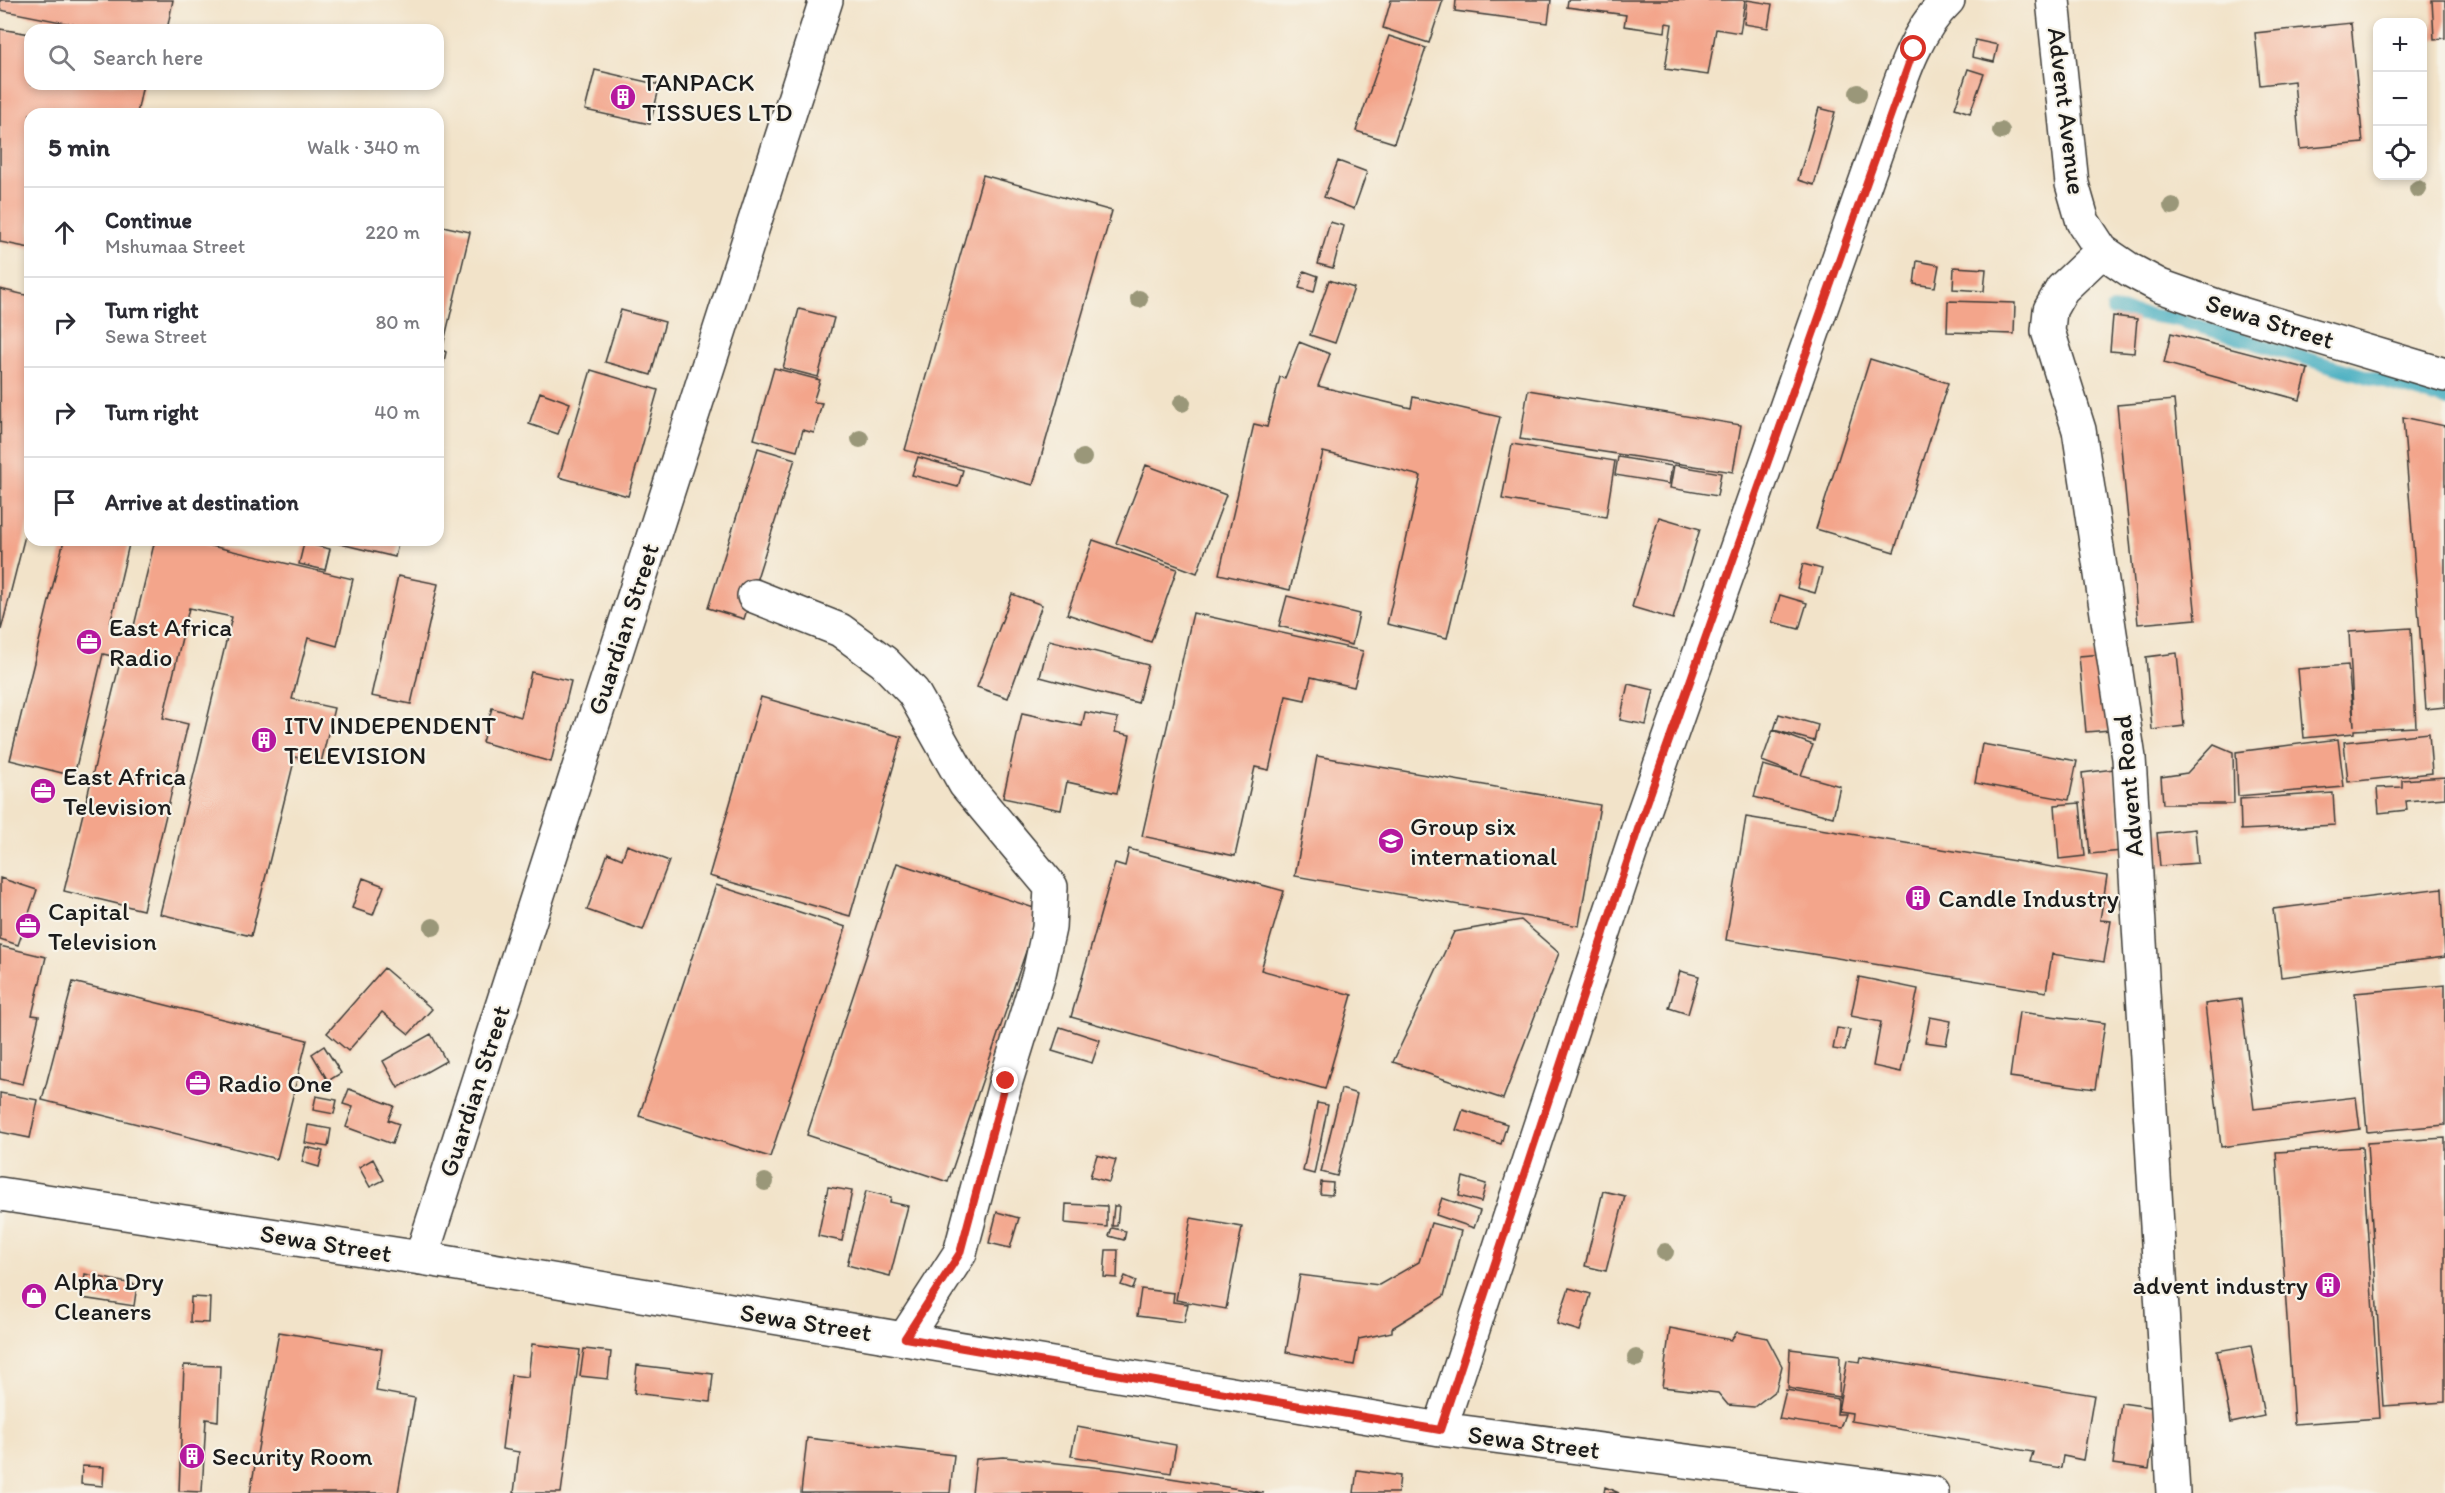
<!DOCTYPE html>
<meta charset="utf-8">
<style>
:root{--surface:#fff;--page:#f7f7f7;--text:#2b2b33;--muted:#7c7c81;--line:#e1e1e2}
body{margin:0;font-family:Itim,sans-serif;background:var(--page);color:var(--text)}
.controls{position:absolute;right:18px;top:18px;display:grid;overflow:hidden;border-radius:12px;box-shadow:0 3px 9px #0003}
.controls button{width:54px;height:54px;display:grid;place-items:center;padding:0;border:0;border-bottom:2px solid var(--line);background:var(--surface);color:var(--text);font:30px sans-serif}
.stop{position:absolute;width:18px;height:18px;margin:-14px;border:4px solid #d93025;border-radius:50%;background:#fff}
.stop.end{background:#d93025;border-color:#fff;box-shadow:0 2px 6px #0008}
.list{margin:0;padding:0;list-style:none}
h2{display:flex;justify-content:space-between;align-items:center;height:78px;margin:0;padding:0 24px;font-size:26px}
h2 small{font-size:20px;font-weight:400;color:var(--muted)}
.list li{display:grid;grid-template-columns:39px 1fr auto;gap:18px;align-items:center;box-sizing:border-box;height:90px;padding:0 24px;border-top:2px solid var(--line)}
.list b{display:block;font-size:22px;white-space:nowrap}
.list p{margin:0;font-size:20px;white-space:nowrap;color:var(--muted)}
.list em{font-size:20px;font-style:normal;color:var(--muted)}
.icon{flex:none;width:33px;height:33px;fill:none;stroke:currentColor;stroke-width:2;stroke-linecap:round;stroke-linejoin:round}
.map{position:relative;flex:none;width:2445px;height:1493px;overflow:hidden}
.search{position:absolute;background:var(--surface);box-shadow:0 3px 9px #0003;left:24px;top:24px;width:420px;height:66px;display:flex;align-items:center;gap:15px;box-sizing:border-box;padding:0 21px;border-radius:18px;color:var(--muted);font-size:22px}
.panel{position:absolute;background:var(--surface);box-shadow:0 3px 9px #0003;left:24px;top:108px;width:420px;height:438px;border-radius:18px}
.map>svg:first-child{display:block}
</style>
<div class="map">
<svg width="2445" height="1493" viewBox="0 0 2445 1493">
<rect width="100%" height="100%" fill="#f7f3e8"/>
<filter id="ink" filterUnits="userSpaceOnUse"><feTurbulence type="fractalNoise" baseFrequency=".0167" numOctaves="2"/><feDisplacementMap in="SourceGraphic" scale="12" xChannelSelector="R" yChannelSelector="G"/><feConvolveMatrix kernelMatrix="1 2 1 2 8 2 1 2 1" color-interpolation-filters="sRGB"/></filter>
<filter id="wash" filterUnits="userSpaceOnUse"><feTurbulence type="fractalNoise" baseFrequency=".008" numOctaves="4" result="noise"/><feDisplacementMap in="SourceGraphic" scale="24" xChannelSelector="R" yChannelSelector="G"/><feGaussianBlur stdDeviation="1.35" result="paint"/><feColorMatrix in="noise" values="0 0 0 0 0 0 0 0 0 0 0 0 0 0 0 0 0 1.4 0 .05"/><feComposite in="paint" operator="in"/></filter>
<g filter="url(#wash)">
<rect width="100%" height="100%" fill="#f2e3c9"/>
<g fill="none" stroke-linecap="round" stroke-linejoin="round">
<path stroke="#41acc0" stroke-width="14" d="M2113,310L2175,319L2445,400"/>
</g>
<g id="blocks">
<path fill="#f3a58b" d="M0,0H173L167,30H101L0,10Z
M1391,0H1443L1429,43L1383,28Z
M1456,0H1551L1548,23L1455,11Z
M1568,0H1745L1740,33L1716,29L1708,75L1665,69L1672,24L1666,23L1665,32L1624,26L1626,15L1567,7Z
M1747,0L1772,4L1768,28L1744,24Z
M2432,0H2445V38L2434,39Z
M2351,23L2363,143L2300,149L2294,81L2260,85L2255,33Z
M0,29L30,34V84H143L137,114H30V248L0,242Z
M1389,36L1426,48L1394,143L1356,131Z
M1975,40L1998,45L1994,62L1972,57Z
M1968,69L1984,74L1970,113L1955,108Z
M595,70L660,85L650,124L585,110Z
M1819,108L1835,112L1814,185L1798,180Z
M1338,161L1367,172L1354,209L1324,197Z
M983,175L1112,211L1033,485L905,450Z
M1330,222L1344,226L1333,268L1318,264Z
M438,225L470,232L442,350L446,352L439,384Z
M1917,261L1939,265L1935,287L1914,284Z
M1954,267L1986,269L1984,291L1953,289Z
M1304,271L1318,276L1314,292L1299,288Z
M1329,280L1354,288L1335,343L1310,335Z
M0,289L30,296V516L1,630Z
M1948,301L2015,303L2014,334L1947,332Z
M799,309L834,318L818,377L783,368Z
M621,310L665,322L651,375L605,362Z
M2113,316L2137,319L2134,353L2110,351Z
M2171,333L2308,369L2300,400L2164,363Z
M1299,342L1330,354L1318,386L1411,408L1413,397L1500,417L1447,638L1387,624L1421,476L1323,452L1290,590L1219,574L1254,424L1267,427L1280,377L1285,378Z
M1870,359L1948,383L1894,552L1816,529Z
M774,368L820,380L813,402L822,403L814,433L803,430L797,451L754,439Z
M591,370L658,390L628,496L559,477Z
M1528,390L1741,425L1733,472L1520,439Z
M540,392L570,403L558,434L529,424Z
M2174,400L2196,619L2138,624L2117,405Z
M2403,417L2445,426V707L2426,709Z
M1512,444L1615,461L1606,517L1502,499Z
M758,448L795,459L744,619L708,608Z
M918,457L963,470L958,487L912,475Z
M1618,457L1672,466L1669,484L1615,475Z
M1146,465L1226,495L1197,573L1116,543Z
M1674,465L1721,473L1717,496L1670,488Z
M1659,517L1700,529L1673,619L1632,607Z
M64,540H130L110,625L133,630L155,540H186L353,579L337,646L308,638L292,699L334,708L321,763L295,757L251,936L160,914L232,617L189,608L163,718L188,724L143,910L64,891L121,658L103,654L74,776L10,760Z
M324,540H399L395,557Z
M1093,540L1177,569L1151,642L1067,614Z
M304,543L330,549L325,570L299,564Z
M1803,564L1822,569L1815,593L1797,588Z
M398,576L438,584L411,704L371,696Z
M1012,594L1042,605L1008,698L977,687Z
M1780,595L1807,603L1799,629L1772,622Z
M1287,596L1359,614L1352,645L1279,626Z
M1193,613L1363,651L1354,687L1311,677L1305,700L1286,696L1269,770L1255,767L1235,856L1142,836Z
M2411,628L2416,727L2354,730V733L2304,738L2298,669L2348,665L2354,726L2349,632Z
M1049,640L1148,665L1138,703L1040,677Z
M2177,653L2184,726L2152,730L2146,657Z
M2103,654L2110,730L2086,732L2079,656Z
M531,672L571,681L551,762L482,742L492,708L521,717Z
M1628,684L1654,690L1646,725L1620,720Z
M761,697L902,737L850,916L709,876Z
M1085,712L1118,718L1115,732L1130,735L1117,793L1067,782L1061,810L1003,798L1022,713L1082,726Z
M1779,714L1818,725L1814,741L1774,730Z
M1773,730L1813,745L1801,775L1840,786L1833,817L1754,797L1763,765L1799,775L1762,761Z
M2429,733L2432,773L2348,782L2344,742Z
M2338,739L2344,787L2238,796L2236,752Z
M1982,744L2077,761L2069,800L1975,783Z
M2214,744L2233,752L2234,804H2163L2161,777L2187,773Z
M1317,756L1600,805L1579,926L1295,876Z
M2114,769L2122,851L2090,854L2082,773Z
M2445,777V798L2406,801L2407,810L2379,813L2377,788L2402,787V780Z
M2333,793L2335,825L2241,830L2240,799Z
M2080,803L2085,856L2059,859L2055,805Z
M1746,817L2107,876L2100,920L2111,921L2104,962L2052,954L2046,992L1726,940Z
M2195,829L2198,863L2160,866L2157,833Z
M627,845L669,861L643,930L587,910L608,853L622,859Z
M1129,849L1284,891L1261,970L1352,995L1325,1089L1071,1017L1115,863L1125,866Z
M897,863L1040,910L948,1182L807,1135Z
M0,878L37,890L18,945L0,939Z
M363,878L384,886L373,915L352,908Z
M716,885L846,927L770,1157L639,1116Z
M2442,888L2445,957L2281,977L2273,909Z
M1521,920L1559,953L1503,1099L1393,1062L1454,932Z
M0,946L46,957L32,1015L39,1016L23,1084L0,1079Z
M384,968L432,1009L409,1034L382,1012L348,1051L327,1033Z
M1680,971L1699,976L1688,1014L1669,1008Z
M1859,977L1918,989L1901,1072L1873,1066L1881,1022L1851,1016Z
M73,982L307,1040L277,1159L42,1100Z
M2445,985V1125L2367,1132L2355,993Z
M2241,999L2254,1109L2356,1097L2360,1129L2221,1147L2205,1004Z
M2019,1012L2105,1023L2095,1089L2010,1077Z
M1930,1017L1951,1021L1946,1045L1925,1042Z
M1060,1027L1100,1040L1092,1063L1052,1051Z
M1837,1028L1850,1030L1845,1051L1833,1049Z
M431,1034L446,1061L398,1088L383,1061Z
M324,1046L341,1073L328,1081L312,1054Z
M349,1089L394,1106L388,1120L399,1124L392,1144L346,1127L353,1107L343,1104Z
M1341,1089L1357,1094L1337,1176L1321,1172Z
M0,1093L38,1100L30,1138L0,1132Z
M316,1096L337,1100L334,1114L313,1110Z
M1317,1103L1328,1105L1314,1174L1303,1171Z
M1463,1110L1507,1124L1501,1144L1456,1130Z
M308,1125L331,1129L328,1147L305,1143Z
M2445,1138V1402L2383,1406L2367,1143Z
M306,1147L323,1151L319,1167L302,1162Z
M2362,1147L2380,1418L2294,1424L2276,1152Z
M1097,1155L1116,1160L1109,1182L1090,1177Z
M373,1159L384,1180L370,1187L359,1167Z
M1463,1177L1486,1184L1481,1202L1459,1196Z
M1321,1182L1333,1183L1332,1195L1320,1194Z
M828,1187L852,1191L842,1241L818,1236Z
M866,1191L891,1197L890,1202L908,1206L890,1276L847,1265Z
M1603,1191L1625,1196L1606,1271L1585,1266Z
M1442,1198L1480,1211L1474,1228L1436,1215Z
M1066,1204L1107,1206V1227L1065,1223Z
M1114,1206H1119L1117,1226H1112Z
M997,1212L1019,1218L1010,1248L989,1243Z
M1191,1218L1242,1227L1226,1309L1176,1300Z
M1431,1223L1461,1231L1444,1296L1392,1328V1332L1359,1339L1354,1365L1286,1352L1300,1275L1379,1285L1419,1262Z
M1112,1228L1126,1231L1124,1240L1109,1236Z
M1106,1250H1118L1117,1278L1104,1277Z
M85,1274L137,1285L134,1306L82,1298Z
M1125,1276L1136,1281L1133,1289L1121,1285Z
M1569,1288L1591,1294L1580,1331L1557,1324Z
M1141,1289L1174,1293L1173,1302L1188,1304L1184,1322L1137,1316Z
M191,1297L210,1298L209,1323L190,1322Z
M1670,1328L1731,1340L1737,1332L1767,1338L1782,1366L1776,1390L1754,1407L1728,1405L1718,1393L1662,1387Z
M279,1332L382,1349L376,1391L415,1398L398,1493H250Z
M532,1344L580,1350L561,1493H514L519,1452L502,1449L511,1375L528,1377Z
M2251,1345L2264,1416L2231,1423L2217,1351Z
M584,1349L611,1352L608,1379L580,1376Z
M1790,1349L1840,1355L1839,1397L1788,1388Z
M1861,1357L2094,1395L2083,1460L2063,1456L2061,1468L2030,1463L2033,1452L1851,1421L1852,1413L1838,1411L1847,1360L1860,1362Z
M184,1365L220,1366L218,1421L206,1419L202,1492L179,1491Z
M637,1365L713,1374L710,1402L634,1393Z
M1786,1390L1838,1399L1837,1414H1845L1840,1428L1779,1419Z
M2121,1403L2158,1408L2149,1469L2113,1464Z
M1077,1427L1176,1445L1171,1473L1071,1456Z
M807,1438L954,1455L950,1493H801Z
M1004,1457L1120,1470L1264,1493H972L976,1459Z
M82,1466L104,1467L103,1486L81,1484Z
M1357,1470L1400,1476L1398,1493H1354Z
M1605,1487L1619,1493H1604Z"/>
</g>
</g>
<g filter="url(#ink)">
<use href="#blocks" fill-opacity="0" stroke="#3c3a36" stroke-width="1.5"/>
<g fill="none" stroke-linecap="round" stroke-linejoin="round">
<g stroke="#3c3a36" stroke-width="36">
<path id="minor" d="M2053,0L2072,184L2083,222L2102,251L2130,270L2160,286L2228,310L2445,375
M2102,251L2062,289L2050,310L2048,331L2079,430L2129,758L2173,1493
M754,596L840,630L884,662L913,692L965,784L1051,887L1049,928L1039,974L1006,1081L960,1253L905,1338
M0,1194L421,1258L1440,1429L1932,1493
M421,1258L826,0
M1440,1429L1642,817L1881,138C1898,91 1911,35 1948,0"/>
</g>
<use href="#minor" stroke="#fff" stroke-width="33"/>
</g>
<g fill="#9a9779">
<circle cx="1858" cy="93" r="9"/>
<circle cx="2001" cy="131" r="9"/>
<circle cx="2418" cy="189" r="9"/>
<circle cx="2172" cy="206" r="9"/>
<circle cx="1139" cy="299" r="9"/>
<circle cx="1182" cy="403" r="9"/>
<circle cx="860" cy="439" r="9"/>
<circle cx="1083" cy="458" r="9"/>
<circle cx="433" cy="927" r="9"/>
<circle cx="765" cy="1182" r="9"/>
<circle cx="1665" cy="1252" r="9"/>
<circle cx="1636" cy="1358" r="9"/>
</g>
</g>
<g fill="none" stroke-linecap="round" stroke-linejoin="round" filter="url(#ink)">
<path stroke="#d93025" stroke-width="8" d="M1006,1081L960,1253L905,1338L1440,1430L1642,817L1914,49"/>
</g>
<defs>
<g id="building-disc" transform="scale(1.35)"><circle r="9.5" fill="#b5179e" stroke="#f7f3e8"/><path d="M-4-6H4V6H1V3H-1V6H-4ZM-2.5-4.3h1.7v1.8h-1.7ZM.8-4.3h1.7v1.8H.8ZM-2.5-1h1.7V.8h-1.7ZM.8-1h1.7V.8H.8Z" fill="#fff"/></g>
<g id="office-disc" transform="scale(1.35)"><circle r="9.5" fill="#b5179e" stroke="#f7f3e8"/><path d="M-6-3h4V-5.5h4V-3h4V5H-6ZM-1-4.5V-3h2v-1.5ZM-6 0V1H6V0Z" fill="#fff"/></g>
<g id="school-disc" transform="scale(1.35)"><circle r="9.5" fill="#b5179e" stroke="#f7f3e8"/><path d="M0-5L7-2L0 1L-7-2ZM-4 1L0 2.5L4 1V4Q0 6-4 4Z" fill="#fff"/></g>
<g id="shop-disc" transform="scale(1.35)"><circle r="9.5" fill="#b5179e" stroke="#f7f3e8"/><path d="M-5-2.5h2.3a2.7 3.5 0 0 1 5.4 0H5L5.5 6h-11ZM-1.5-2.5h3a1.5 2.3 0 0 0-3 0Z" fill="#fff"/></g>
</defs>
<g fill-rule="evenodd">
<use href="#building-disc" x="623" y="97"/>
<use href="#office-disc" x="89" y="642"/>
<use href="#building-disc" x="264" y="740"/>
<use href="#office-disc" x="43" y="791"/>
<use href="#school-disc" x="1391" y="841"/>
<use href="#building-disc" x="1918" y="898"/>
<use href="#office-disc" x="28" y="926"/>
<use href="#office-disc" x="198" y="1083"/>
<use href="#building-disc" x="2328" y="1285"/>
<use href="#shop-disc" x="34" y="1296"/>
<use href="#building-disc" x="192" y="1456"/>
</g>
<g text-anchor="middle" stroke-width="4.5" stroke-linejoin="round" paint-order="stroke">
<g font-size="26" fill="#1c1c1c" stroke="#f7f3e8" text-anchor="start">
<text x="642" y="91">TANPACK<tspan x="642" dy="30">TISSUES LTD</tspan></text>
<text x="109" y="636">East Africa<tspan x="109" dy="30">Radio</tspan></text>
<text x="284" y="734">ITV INDEPENDENT<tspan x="284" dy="30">TELEVISION</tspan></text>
<text x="63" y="785">East Africa<tspan x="63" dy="30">Television</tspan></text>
<text x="1410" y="835">Group six<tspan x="1410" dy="30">international</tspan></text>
<text x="1938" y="907">Candle Industry</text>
<text x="48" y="920">Capital<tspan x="48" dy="30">Television</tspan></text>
<text x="218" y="1092">Radio One</text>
<text x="54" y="1290">Alpha Dry<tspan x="54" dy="30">Cleaners</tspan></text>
<text x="2308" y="1294" text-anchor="end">advent industry</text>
<text x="212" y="1465">Security Room</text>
</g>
<g font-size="26" fill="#1c1c1c" stroke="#f7f3e8">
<text transform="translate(2067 111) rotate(83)" y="9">Advent Avenue</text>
<text transform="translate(2270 321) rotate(17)" y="9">Sewa Street</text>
<text transform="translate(623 629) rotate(-72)" y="9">Guardian Street</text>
<text transform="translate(2128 786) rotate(-95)" y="9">Advent Road</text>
<text transform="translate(474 1091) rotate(-72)" y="9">Guardian Street</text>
<text transform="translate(326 1243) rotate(9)" y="9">Sewa Street</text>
<text transform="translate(806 1322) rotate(9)" y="9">Sewa Street</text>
<text transform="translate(1534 1442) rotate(7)" y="9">Sewa Street</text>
</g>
</g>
</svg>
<div class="controls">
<button>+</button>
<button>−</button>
<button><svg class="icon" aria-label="locate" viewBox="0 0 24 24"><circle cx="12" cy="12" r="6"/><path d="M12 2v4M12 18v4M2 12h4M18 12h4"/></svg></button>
</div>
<div class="stop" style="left:1914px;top:49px"></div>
<div class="stop end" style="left:1006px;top:1081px"></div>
<div class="search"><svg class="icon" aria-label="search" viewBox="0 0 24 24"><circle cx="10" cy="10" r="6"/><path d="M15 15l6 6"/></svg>Search here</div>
<section class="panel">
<h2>5 min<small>Walk · 340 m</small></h2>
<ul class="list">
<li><svg class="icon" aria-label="ahead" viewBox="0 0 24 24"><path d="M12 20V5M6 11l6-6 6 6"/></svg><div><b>Continue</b><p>Mshumaa Street</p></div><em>220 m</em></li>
<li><svg class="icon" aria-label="right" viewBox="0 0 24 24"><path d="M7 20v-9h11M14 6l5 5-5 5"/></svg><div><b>Turn right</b><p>Sewa Street</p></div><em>80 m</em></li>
<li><svg class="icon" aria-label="right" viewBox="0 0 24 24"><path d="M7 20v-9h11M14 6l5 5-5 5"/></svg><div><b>Turn right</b></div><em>40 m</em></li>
<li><svg class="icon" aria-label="arrive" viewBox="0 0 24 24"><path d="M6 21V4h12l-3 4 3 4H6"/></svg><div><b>Arrive at destination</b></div></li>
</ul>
</section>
</div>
